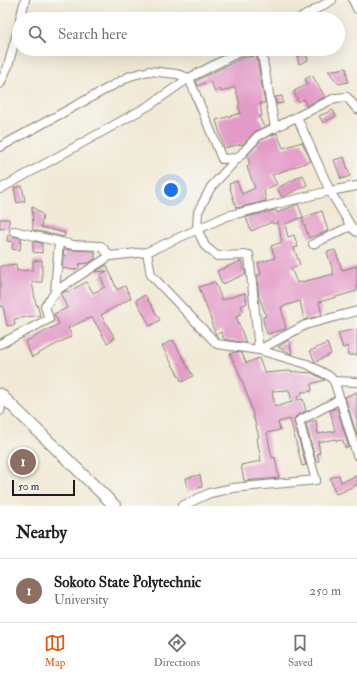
<!DOCTYPE html>
<style>
:root{--surface:#fff;--page:#f6f6f6;--text:#202124;--muted:#757577;--line:#e0e0e0;--accent:#ea580c}
body{margin:0;font-family:"IM FELL Double Pica",serif;background:var(--page);color:var(--text)}
.scale{position:absolute;left:12px;bottom:10px;width:63px;box-sizing:border-box;padding-left:4px;border:2px solid #1c1c1c;border-top:0;font-size:11px;line-height:14px;white-space:nowrap;color:#1c1c1c;-webkit-text-stroke:3px #f6f6f2;paint-order:stroke}
.you{position:absolute;left:171px;top:190px;width:14px;height:14px;margin:-10px;border:3px solid #fff;border-radius:50%;background:#1a73e8;box-shadow:0 0 0 6px #1a73e833}
.badge{display:grid;place-items:center;width:26px;height:26px;border-radius:50%;background:var(--accent);color:#fff;font-size:13px;font-weight:700}
.pin{position:absolute;translate:-50% -50%;border:2px solid #fff;box-shadow:0 1px 4px #0006}
.list{margin:0;padding:0;list-style:none}
h2{display:flex;justify-content:space-between;align-items:center;height:52px;margin:0;padding:0 16px;font-size:17px}
h2 small{font-size:13px;font-weight:400;color:var(--muted)}
.list li{display:grid;grid-template-columns:26px 1fr auto;gap:12px;align-items:center;box-sizing:border-box;height:64px;padding:0 16px;border-top:1px solid var(--line)}
.list b{display:block;font-size:15px;white-space:nowrap}
.list p{margin:0;font-size:13px;white-space:nowrap;color:var(--muted)}
.list em{font-size:13px;font-style:normal;color:var(--muted)}
.icon{flex:none;width:22px;height:22px;fill:none;stroke:currentColor;stroke-width:2;stroke-linecap:round;stroke-linejoin:round}
.map{position:relative;flex:none;width:357px;height:506px;overflow:hidden}
.search{position:absolute;background:var(--surface);box-shadow:0 4px 16px #0002;left:12px;right:12px;top:12px;height:44px;display:flex;align-items:center;gap:10px;box-sizing:border-box;padding:0 14px;border-radius:22px;color:var(--muted);font-size:15px}
.sheet{height:116px;background:var(--surface)}
nav{display:flex;justify-content:space-around;align-items:center;box-sizing:border-box;height:56px;border-top:1px solid var(--line);background:var(--surface);font-size:11px;color:var(--muted)}
nav a{display:grid;justify-items:center;gap:2px}
nav .on{color:var(--accent)}
.map>svg:first-child{display:block}
</style>
<div class="map">
<svg width="357" height="506" viewBox="0 0 357 506">
<rect width="100%" height="100%" fill="#f6f6f2"/>
<filter id="ink" filterUnits="userSpaceOnUse"><feTurbulence type="fractalNoise" baseFrequency=".025" numOctaves="2"/><feDisplacementMap in="SourceGraphic" scale="8" xChannelSelector="R" yChannelSelector="G"/><feConvolveMatrix kernelMatrix="1 2 1 2 8 2 1 2 1" color-interpolation-filters="sRGB"/></filter>
<filter id="wash" filterUnits="userSpaceOnUse"><feTurbulence type="fractalNoise" baseFrequency=".012" numOctaves="4" result="noise"/><feDisplacementMap in="SourceGraphic" scale="16" xChannelSelector="R" yChannelSelector="G"/><feGaussianBlur stdDeviation="0.9" result="paint"/><feColorMatrix in="noise" values="0 0 0 0 0 0 0 0 0 0 0 0 0 0 0 0 0 1.4 0 .05"/><feComposite in="paint" operator="in"/></filter>
<g filter="url(#wash)">
<rect width="100%" height="100%" fill="#f1e9d5"/>
<g id="blocks">
<path fill="#e39ac7" fill-rule="evenodd" d="M256,52L265,103H260L262,116H259L264,127L254,132L242,145V144L224,148L216,120L241,113L238,105L240,104L235,87L221,92L220,89L215,92L210,81L198,86L196,81L242,58L253,56V53Z
M306,54L308,60L299,64L297,57Z
M346,68L348,82L339,84L328,71Z
M312,75L325,97L306,106L304,99L298,102L294,91L308,84L305,79Z
M282,96L283,103L276,104L275,97Z
M333,110L336,116L323,123L319,116Z
M277,133L283,148L302,142L311,161L272,175L277,184L264,190L266,201L236,208L229,184L237,181L242,194L255,188L247,167L250,165L247,156L261,140Z
M344,157L350,176L341,179L334,160Z
M303,175L307,185L282,197L277,188Z
M22,186L25,201L17,203L14,188Z
M298,204L303,217L285,224L288,237L294,235L298,247L294,248L300,265L291,268L297,283L334,274L327,252L335,250L342,270L357,266V291L319,302L322,315L304,320L300,301L281,307L286,329L267,334L263,320V317L266,316L260,299H259L257,276L261,274L258,263L275,258L271,246L282,242L278,222L273,224L272,222L251,231L246,217L276,210L277,213Z
M32,206L43,215L41,227L65,233L64,237L33,230Z
M322,211L328,231L309,238L302,218Z
M0,219H9V227L0,229Z
M8,235L21,238L20,250L12,249L13,242L7,241Z
M33,241L42,243V253L33,252Z
M64,249L73,250L95,251V259L89,263L79,264V268L74,270L62,268L63,257H65V255H63Z
M42,260V282H32L36,305L37,304L40,315L14,319L15,325L7,326L3,306L0,307V266L16,264L17,271L33,270V261Z
M241,261L246,274L222,284L217,271Z
M107,265L117,290L125,286L131,298L101,315L115,338L107,343L92,317L68,328L72,336L32,357L25,342L59,324L54,314L67,308L61,294L66,291L67,292L87,282L93,293L105,287L100,275L107,271L95,272Z
M215,282L222,300L245,293L247,303L241,306L243,311L240,312L241,314L236,316L246,343L224,339L221,332L216,335L211,322H212L199,287Z
M145,295L160,320L150,326L136,300Z
M357,329V355H348V346L343,348L338,333Z
M173,340L193,376L182,382L162,346Z
M289,340L292,354L278,347Z
M327,343L331,354L315,362L310,351Z
M235,352L242,353L246,363L259,358L265,373L287,371L312,373L325,380L311,384L312,391L301,392L302,395L297,397L298,400L303,399L306,411L296,416L294,420L306,465L302,466L290,419L278,422L280,430L267,433L272,458L275,457L279,478L244,481L241,465L261,461L257,438L259,437L248,397L236,365H235L230,354ZM289,390L292,402L275,407L272,391Z
M357,392V436L345,397Z
M337,408L349,447L345,448L343,440L336,441V439L318,442L320,453L317,454L319,461L316,462L306,424L316,420L318,434L335,431L330,410Z
M200,475L202,487L188,490L186,478Z
M339,475L341,482L357,476V485L345,490V491L336,494L330,478Z"/>
</g>
</g>
<g filter="url(#ink)">
<use href="#blocks" fill-opacity="0" stroke="#868278" stroke-width="1"/>
<g fill="none" stroke-linecap="round" stroke-linejoin="round">
<g stroke="#868278" stroke-width="10">
<path id="street" d="M353,0L357,9
M20,19L25,0
M299,19L332,0
M261,49L275,128
M0,84L8,66L19,25
M357,109L347,97L335,98L258,136L211,187L198,212L197,229L205,246L217,256L249,255L259,350L305,325L357,311
M297,117L330,191L352,228L357,232
M0,147L130,76L149,71L177,74L189,78L222,159L238,158
M0,189L150,105L189,78L245,49
M14,231L73,245L101,246L110,256
M313,244L351,226
M147,252L227,216L330,191L357,186
M55,292L59,242
M0,344L49,319L45,306L57,290L110,256L147,252L151,275L217,344L259,350L307,364L329,376L334,381L357,382
M340,399L357,455
M0,411L3,397
M182,506L210,493L233,488L316,480L299,421L340,399L334,381"/>
</g>
<g stroke="#868278" stroke-width="13">
<path id="secondary" d="M0,394L115,506"/>
</g>
<use href="#street" stroke="#fff" stroke-width="8"/>
<use href="#secondary" stroke="#fff" stroke-width="11"/>
</g>
</g>
</svg>
<div class="scale">50 m</div>
<div class="you"></div>
<div class="pin badge" style="left:23px;top:462px;background:#8d6e63">1</div>
<div class="search"><svg class="icon" aria-label="search" viewBox="0 0 24 24"><circle cx="10" cy="10" r="6"/><path d="M15 15l6 6"/></svg>Search here</div>
</div>
<section class="sheet">
<h2>Nearby<small></small></h2>
<ul class="list">
<li><span class="badge" style="background:#8d6e63">1</span><div><b>Sokoto State Polytechnic</b><p>University</p></div><em>250 m</em></li>
</ul>
</section>
<nav>
<a class="on"><svg class="icon" aria-label="map" viewBox="0 0 24 24"><path d="M3 6l6-2 6 2 6-2v14l-6 2-6-2-6 2zM9 4v14M15 6v14"/></svg>Map</a>
<a><svg class="icon" aria-label="directions" viewBox="0 0 24 24"><path d="M12 3l9 9-9 9-9-9zM9 14v-3h6M13 9l2 2-2 2"/></svg>Directions</a>
<a><svg class="icon" aria-label="saved" viewBox="0 0 24 24"><path d="M7 4h10v16l-5-4-5 4z"/></svg>Saved</a>
</nav>
